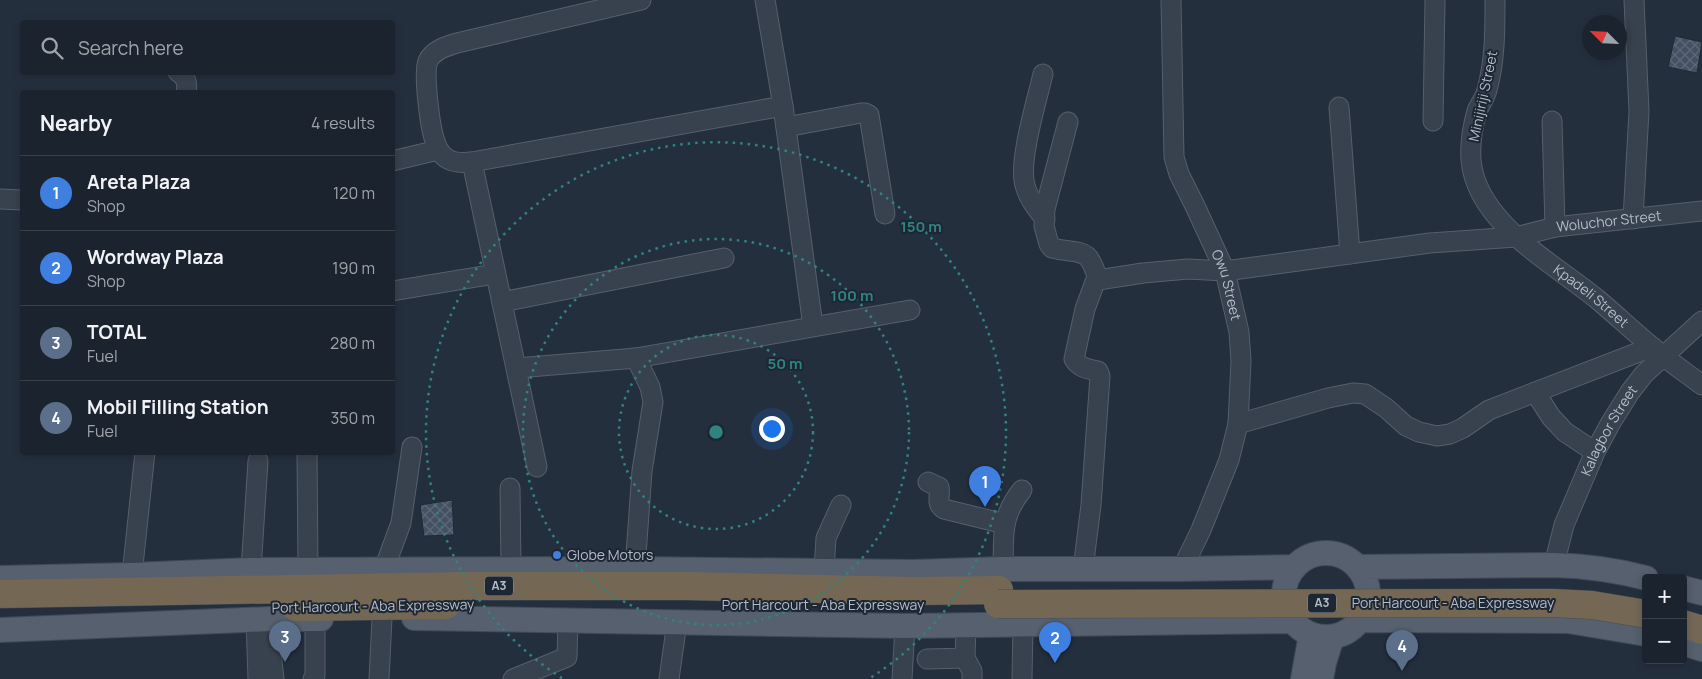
<!DOCTYPE html>
<meta charset="utf-8">
<style>
:root{--surface:#1b232e;--page:#242b36;--text:#f1f3f6;--muted:#a0a4aa;--line:#39404a;--accent:#ea580c}
body{margin:0;font-family:Manrope,sans-serif;background:var(--page);color:var(--text)}
.controls{position:absolute;right:15px;bottom:15px;display:grid;overflow:hidden;border-radius:5px;box-shadow:0 2px 8px #0003}
.controls button{width:45px;height:45px;display:grid;place-items:center;padding:0;border:0;border-bottom:1px solid var(--line);background:var(--surface);color:var(--text);font:25px sans-serif}
.compass{position:absolute;left:1582px;top:15px;width:45px;height:45px;border-radius:50%;background:var(--surface);box-shadow:0 2px 8px #0003;rotate:294deg}
.you{position:absolute;left:771px;top:428px;width:18px;height:18px;margin:-12px;border:4px solid #fff;border-radius:50%;background:#1a73e8;box-shadow:0 0 0 8px #1a73e833}
.badge{display:grid;place-items:center;width:32px;height:32px;border-radius:50%;background:var(--accent);color:#fff;font-size:16px;font-weight:700}
.pin{position:absolute;translate:-50% -41px;filter:drop-shadow(0 1px 2px #0008)}
.pin::after{content:'';position:absolute;top:26px;width:18px;height:15px;background:inherit;clip-path:polygon(0 0,100% 0,50% 100%)}
.list{margin:0;padding:0;list-style:none}
h2{display:flex;justify-content:space-between;align-items:center;height:65px;margin:0;padding:0 20px;font-size:21px}
h2 small{font-size:16px;font-weight:400;color:var(--muted)}
.list li{display:grid;grid-template-columns:32px 1fr auto;gap:15px;align-items:center;box-sizing:border-box;height:75px;padding:0 20px;border-top:1px solid var(--line)}
.list b{display:block;font-size:19px;white-space:nowrap}
.list p{margin:0;font-size:16px;white-space:nowrap;color:var(--muted)}
.list em{font-size:16px;font-style:normal;color:var(--muted)}
.icon{flex:none;width:28px;height:28px;fill:none;stroke:currentColor;stroke-width:2;stroke-linecap:round;stroke-linejoin:round}
.map{position:relative;flex:none;width:1702px;height:679px;overflow:hidden}
.search{position:absolute;background:var(--surface);box-shadow:0 2px 8px #0003;left:20px;top:20px;width:375px;height:55px;display:flex;align-items:center;gap:12px;box-sizing:border-box;padding:0 18px;border-radius:5px;color:var(--muted);font-size:19px}
.panel{position:absolute;background:var(--surface);box-shadow:0 2px 8px #0003;left:20px;top:90px;width:375px;height:365px;border-radius:5px}
.map>svg:first-child{display:block}
</style>
<div class="map">
<svg width="1702" height="679" viewBox="0 0 1702 679">
<defs>
<pattern id="building-cross-hatch" width="8" height="8" patternUnits="userSpaceOnUse" patternTransform="scale(1.25)"><rect width="8" height="8" fill="#455162"/><path d="M0 0l8 8M0 8l8-8" fill="none" stroke="#5d6877"/></pattern>
</defs>
<rect width="100%" height="100%" fill="#242f3e"/>
<path fill="url(#building-cross-hatch)" stroke="#1f2835" d="M1675,36L1702,42L1697,73L1668,67Z
M452,500L454,535L424,536L420,505Z"/>
<g fill="none" stroke-linecap="round" stroke-linejoin="round">
<g stroke="#565f6c" stroke-width="21">
<g id="minor">
<path d="M641,0L457,43C447,46 433,50 428,61C423,73 430,125 434,138C436,146 439,153 446,158C453,163 463,163 472,162L783,106"/>
<path d="M765,0L783,106L813,326"/>
<path id="s1" d="M1171,0L1174,157L1179,174L1195,206L1225,271L1239,332L1241,361L1238,424L1229,460L1201,530L1182,569"/>
<path id="s2" d="M1495,0C1495,31 1495,61 1487,90C1485,98 1480,104 1477,111C1473,125 1470,145 1471,160C1476,222 1553,263 1597,299C1615,314 1633,331 1651,346C1667,360 1685,372 1702,385"/>
<path d="M178,72C186,76 188,84 186,92"/>
<path d="M1043,74C1037,100 1018,162 1025,185C1028,198 1037,209 1045,219"/>
<path d="M1339,107L1350,254"/>
<path d="M1433,121L1435,0"/>
<path d="M1552,121L1555,227"/>
<path d="M1068,122L1045,209L1044,226L1049,244L1052,248C1082,255 1088,245 1098,280"/>
<path d="M786,127L861,113H865L869,115L885,214"/>
<path d="M392,161L438,150"/>
<path d="M472,162L537,467"/>
<path d="M0,199L22,200"/>
<path d="M1633,219L1639,111L1634,0"/>
<path d="M392,291L495,274"/>
<path d="M502,302L724,258"/>
<path d="M517,368L636,358L910,310"/>
<path d="M1535,392L1551,417L1565,432L1595,452"/>
<path d="M1238,424L1328,398L1353,393L1365,394L1386,408L1406,426L1419,432L1437,436L1450,434L1463,428L1489,410L1652,347"/>
<path d="M307,452L308,570"/>
<path d="M928,482L939,487C941,496 935,503 944,509L1005,524"/>
<path d="M510,488L511,569"/>
<path id="s3" d="M1554,565L1564,525L1595,452L1610,424L1630,392L1644,374L1702,321"/>
<path d="M384,569L401,523L412,447"/>
<path d="M635,569L642,471L653,402L650,387L636,358"/>
<path d="M1003,569C1004,537 1000,517 1022,490"/>
<path id="s4" d="M1083,569L1091,505L1100,376L1098,371C1088,369 1079,368 1074,359L1085,309L1095,282L1098,280L1143,273L1188,269L1225,271L1430,243L1516,237L1555,227L1702,211"/>
<path d="M251,570L258,461"/>
<path d="M824,571L826,538L841,505"/>
<path d="M132,575L145,452"/>
<path d="M270,619L269,636L274,679"/>
<path d="M256,620L258,679"/>
<path d="M965,658L972,671V679"/>
<path d="M927,659L965,658L966,625"/>
<path d="M313,679L315,676V619"/>
<path d="M379,679L382,618"/>
<path d="M513,679L567,657L568,621"/>
<path d="M669,679L677,622"/>
<path d="M902,679L905,626"/>
<path d="M1022,679L1023,625"/>
</g>
</g>
<g stroke="#414a57" stroke-width="26">
<path id="major" d="M1284 595a42 42 0 1 1 84 0a42 42 0 1 1-84 0Z
M1358,567L1554,565C1585,566 1616,570 1646,578
M0,578L132,575L251,570L635,569L914,572L1003,569H1182L1295,567
M1683,588L1702,593
M414,618L905,626L1293,621
M1359,620L1568,621L1646,634
M0,630L270,619H321
M1683,643L1702,649
M1303,679L1311,634
M1321,679L1324,663L1332,637"/>
</g>
<g stroke="#434c59" stroke-width="29">
<path id="highway" d="M0,594L465,586H687L914,591L999,590
M296,607L446,605
M1683,624L1702,630"/>
</g>
<use href="#minor" stroke="#38414e" stroke-width="19"/>
<use href="#major" stroke="#56606e" stroke-width="24"/>
<use href="#highway" stroke="#746855" stroke-width="28"/>
<g stroke="#434c59" stroke-width="29" stroke-linecap="butt">
<path id="highway-bridge" d="M998,604L1553,603L1592,605L1646,614"/>
</g>
<use href="#highway-bridge" stroke="#746855" stroke-width="28"/>
</g>
<g fill="none" stroke="#308480" stroke-width="2.5" stroke-dasharray="2.5 5">
<circle cx="716" cy="432" r="97"/>
<circle cx="716" cy="432" r="193"/>
<path d="M562 678A290 290 0 1 1 870 678"/>
</g>
<circle fill="#3f7fe0" stroke="#1d2633" stroke-width="2" cx="557" cy="555" r="5"/>
<g text-anchor="middle" stroke-width="4" stroke-linejoin="round" paint-order="stroke">
<g fill="#1d2633" stroke="#878f9c" stroke-width="1">
<rect x="485" y="576.5" width="28" height="19" rx="4"/>
<rect x="1308" y="593.5" width="28" height="19" rx="4"/>
</g>
<g font-size="12" font-weight="bold" fill="#b4bcc9">
<text x="499" y="590">A3</text>
<text x="1322" y="607">A3</text>
</g>
<g font-size="14" fill="#b4bcc9" stroke="#1d2633">
<text transform="translate(1483 96) rotate(-78)" y="5">Minijiriji Street</text>
<text dy="5" stroke="none"><textPath href="#s4" startOffset="826">Woluchor Street</textPath></text>
<text dy="5" stroke="none"><textPath href="#s1" startOffset="296">Owu Street</textPath></text>
<text dy="5" stroke="none"><textPath href="#s2" startOffset="350">Kpadeli Street</textPath></text>
<text dy="5" stroke="none"><textPath href="#s3" startOffset="146">Kalagbor Street</textPath></text>
<text x="1453" y="608">Port Harcourt - Aba Expressway</text>
<text x="823" y="610">Port Harcourt - Aba Expressway</text>
<text transform="translate(373 606) rotate(-1)" y="5">Port Harcourt - Aba Expressway</text>
</g>
<g font-size="14" fill="#b4bcc9" stroke="#1d2633" text-anchor="start">
<text x="567" y="560">Globe Motors</text>
</g>
</g>
<circle cx="716" cy="432" r="8" fill="#308480" stroke="#1d2633" stroke-width="2.5"/>
<g font-size="15" text-anchor="middle" font-weight="bold" fill="#308480" stroke="#1d2633" stroke-width="4" stroke-linejoin="round" paint-order="stroke">
<text x="921" y="232">150 m</text>
<text x="852" y="301">100 m</text>
<text x="785" y="369">50 m</text>
</g>
</svg>
<div class="controls">
<button>+</button>
<button>−</button>
</div>
<svg class="compass" viewBox="-18 -18 36 36"><path d="M0-13l5 13h-10z" fill="#e53935"/><path d="M0 13l5-13h-10z" fill="#a0a4aa"/></svg>
<div class="you"></div>
<div class="pin badge" style="left:985px;top:507px;background:#3f7fe0">1</div>
<div class="pin badge" style="left:1055px;top:663px;background:#3f7fe0">2</div>
<div class="pin badge" style="left:285px;top:662px;background:#5c6f8a">3</div>
<div class="pin badge" style="left:1402px;top:671px;background:#5c6f8a">4</div>
<div class="search"><svg class="icon" aria-label="search" viewBox="0 0 24 24"><circle cx="10" cy="10" r="6"/><path d="M15 15l6 6"/></svg>Search here</div>
<section class="panel">
<h2>Nearby<small>4 results</small></h2>
<ul class="list">
<li><span class="badge" style="background:#3f7fe0">1</span><div><b>Areta Plaza</b><p>Shop</p></div><em>120 m</em></li>
<li><span class="badge" style="background:#3f7fe0">2</span><div><b>Wordway Plaza</b><p>Shop</p></div><em>190 m</em></li>
<li><span class="badge" style="background:#5c6f8a">3</span><div><b>TOTAL</b><p>Fuel</p></div><em>280 m</em></li>
<li><span class="badge" style="background:#5c6f8a">4</span><div><b>Mobil Filling Station</b><p>Fuel</p></div><em>350 m</em></li>
</ul>
</section>
</div>
